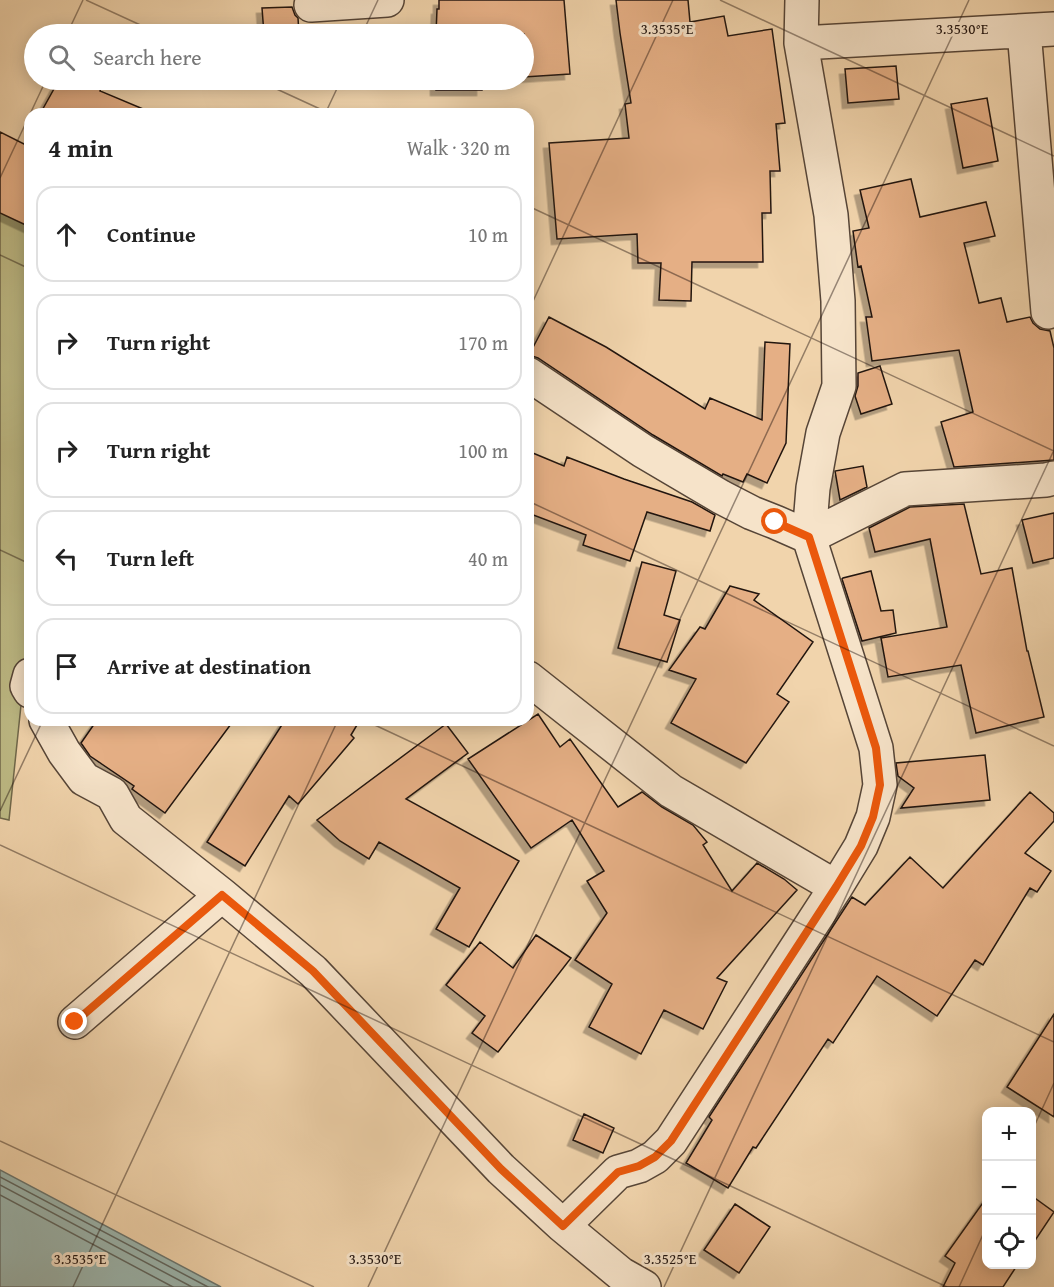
<!DOCTYPE html>
<meta charset="utf-8">
<style>
:root{--surface:#fff;--page:#f6f6f6;--text:#222;--muted:#767676;--line:#e0e0e0}
body{margin:0;font-family:"Gentium Book Plus",serif;background:var(--page);color:var(--text)}
.controls{position:absolute;right:18px;bottom:18px;display:grid;overflow:hidden;border-radius:12px;box-shadow:0 3px 15px #0003}
.controls button{width:54px;height:54px;display:grid;place-items:center;padding:0;border:0;border-bottom:2px solid var(--line);background:var(--surface);color:var(--text);font:30px sans-serif}
.stop{position:absolute;width:18px;height:18px;margin:-14px;border:4px solid #ea580c;border-radius:50%;background:#fff}
.stop.end{background:#ea580c;border-color:#fff;box-shadow:0 2px 6px #0008}
.list{margin:0;padding:0;list-style:none}
h2{display:flex;justify-content:space-between;align-items:center;height:78px;margin:0;padding:0 24px;font-size:26px}
h2 small{font-size:20px;font-weight:400;color:var(--muted)}
.list li{display:grid;grid-template-columns:39px 1fr auto;gap:18px;align-items:center;box-sizing:border-box;height:96px;margin:0 12px 12px;padding:0 12px;border:2px solid var(--line);border-radius:18px}
.list b{display:block;font-size:22px;white-space:nowrap}
.list em{font-size:20px;font-style:normal;color:var(--muted)}
.icon{flex:none;width:33px;height:33px;fill:none;stroke:currentColor;stroke-width:2;stroke-linecap:round;stroke-linejoin:round}
.map{position:relative;flex:none;width:1054px;height:1287px;overflow:hidden}
.search{position:absolute;background:var(--surface);box-shadow:0 3px 15px #0003;left:24px;top:24px;width:510px;height:66px;display:flex;align-items:center;gap:15px;box-sizing:border-box;padding:0 21px;border-radius:33px;color:var(--muted);font-size:22px}
.panel{position:absolute;background:var(--surface);box-shadow:0 3px 15px #0003;left:24px;top:108px;width:510px;height:618px;border-radius:18px}
.map>svg:first-child{display:block}
</style>
<div class="map">
<svg width="1054" height="1287" viewBox="0 0 1054 1287">
<defs>
<filter id="shadow"><feDropShadow dx="-5.5" dy="5.5" stdDeviation="0" flood-color="#0004"/></filter>
</defs>
<rect width="100%" height="100%" fill="#f1d4ac"/>
<filter id="stains"><feTurbulence type="fractalNoise" baseFrequency=".00333" numOctaves="4"/><feColorMatrix values="0 0 0 0 .2 0 0 0 0 .09 0 0 0 0 .02 0 0 0 .5 -.17"/></filter>
<radialGradient id="worn" r=".72"><stop offset=".6" stop-color="#630" stop-opacity="0"/><stop offset="1" stop-color="#630" stop-opacity=".3"/></radialGradient>
<path fill="#bebb86" stroke="#70684b" stroke-width="1.5" d="M0,179L30,220V619L9,820L0,818Z"/>
<path fill="#9cb7b0" stroke="#6b7670" stroke-width="1.5" d="M0,1170L221,1287H0Z"/>
<g fill="none" stroke-linecap="round" stroke-linejoin="round">
<path stroke="#5f6660" stroke-width="1.5" d="M0,1177L208,1287
M0,1185L192,1287
M0,1195L173,1287"/>
</g>
<path fill="#e5af85" stroke="#221510" stroke-width="1.5" filter="url(#shadow)" d="M439,0H564L570,74L524,77V34H436L437,9H439Z
M616,0H688L690,22L724,16L728,36L772,29L785,123L776,124L780,171H770L771,213H762L763,262H692L691,301L659,300L661,263H638L637,234L557,239L549,143L629,138L625,104L631,103L620,33Z
M292,7L295,15L298,18L299,34H264L262,8Z
M896,66L899,99L848,103L845,69Z
M59,80H106L100,91L155,114H40Z
M436,80H494H482V90H436Z
M987,98L998,161L963,168L951,104Z
M0,132L30,147V227L0,213Z
M911,179L920,217L986,202L995,236L964,243L979,303L1001,298L1007,322L1030,317L1033,323L1040,329L1050,331L1054,348V460L954,467L941,422L973,412L959,350L872,361L866,317H872L861,266L858,267L853,231L869,228L860,190Z
M549,317L606,347L705,409L710,398L762,420L765,342L790,344L786,443L767,483L747,474L743,482L723,474L722,476L653,435L538,358L529,355Z
M880,366L892,404L861,414L855,396L858,386V373Z
M528,451L564,466L567,457L624,479L692,502L715,515L710,531L647,512L630,561L583,545L586,535L528,513Z
M863,466L867,487L840,500L835,471Z
M964,504L981,574L1012,568L1027,651H1028L1044,717L976,733L961,665L888,677L881,638L947,627L930,539L875,552L869,528L910,507Z
M1054,513V558L1033,563L1022,520Z
M642,562L676,571L664,615L680,620L667,662L618,648Z
M871,571L881,611L893,610L896,633L862,641L842,579L843,578Z
M730,586L759,594L754,600L813,642L777,694L789,702L746,763L671,723L696,679L669,670L700,627L705,629Z
M538,714L560,747L570,739L618,807L642,792L662,807L693,825L707,842L703,845L732,891L757,863L784,879L797,890L717,978L727,982L703,1029L664,1010L641,1054L589,1027L612,984L575,960L607,913L587,881L604,871L572,820L531,848L468,759Z
M97,720H234L165,813L132,789L134,786L90,756L81,743Z
M285,720H360L351,735L354,738L298,804L289,796L245,866L207,842Z
M446,724L468,753L406,799L519,861L469,947L436,929L460,888L379,842L369,859L340,841L317,820Z
M985,755L990,800L901,808L914,788L898,776L896,763Z
M1030,792L1054,813V821L1025,853L1051,871L1037,892L1030,888L983,965L975,960L937,1016L877,976L833,1043L828,1039L756,1148L753,1147L728,1188L686,1163L712,1120L709,1117L852,897L865,905L910,857L943,888Z
M536,935L571,958L498,1052L472,1033L485,1016L446,985L480,942L513,968Z
M1054,1014V1117L1007,1087Z
M584,1114L614,1128L603,1153L573,1140Z
M1032,1196L1054,1212L1032,1245Z
M987,1197V1264H1018L1003,1287H943L955,1263L945,1256Z
M735,1204L770,1227L739,1273L704,1250Z"/>
<g fill="none" stroke-linecap="round" stroke-linejoin="round">
<g stroke="#564537" stroke-width="36">
<path id="street" d="M311,5L387,0
M1024,31L1048,312
M801,43L1054,29
M528,374L643,451L721,497L752,513L775,522L809,537
M809,537L905,489L1046,480L1054,478
M30,675L27,686L30,691
M528,678L671,791L836,887
M46,720L64,752L84,779L112,794L126,819L222,895L313,971L501,1169L563,1226L621,1274L644,1287
M75,1022L222,895
M563,1226L618,1172L639,1166L655,1157L671,1141L836,887L861,846L873,817L880,785L876,748L809,537L813,488L823,433L839,386L838,301L831,215L801,43L802,0"/>
</g>
<use href="#street" stroke="#f6e3c9" stroke-width="33"/>
</g>
<g fill="none" stroke-linecap="round" stroke-linejoin="round">
<path stroke="#ea580c" stroke-width="8" d="M75,1022L222,895L313,971L501,1169L563,1226L618,1172L639,1166L655,1157L671,1141L836,887L861,846L873,817L880,785L876,748L809,537L775,522"/>
</g>
<path fill="none" stroke="#221510" stroke-width="1.5" stroke-opacity="0.45" d="M86,0L160,34M720,0L1054,156M67,34L83,0M362,34L378,0M257,80L331,114M325,114L341,80M0,178L46,80M528,206L1054,451M0,255L30,269M528,312L673,0M528,501L1054,746M0,550L30,564M364,720L1054,1042M0,811L43,720M0,845L947,1287M1032,1131L1054,1083M0,1141L314,1287M73,1287L338,720M368,1287L969,0M664,1287L1054,450M959,1287L986,1228"/>
<g font-size="15" text-anchor="middle" fill="#221510" stroke="#f6e3c9" stroke-width="6" stroke-linejoin="round" paint-order="stroke">
<text x="667" y="34">3.3535°E</text>
<text x="962" y="34">3.3530°E</text>
<text x="80" y="1264">3.3535°E</text>
<text x="375" y="1264">3.3530°E</text>
<text x="670" y="1264">3.3525°E</text>
</g>
<rect width="100%" height="100%" filter="url(#stains)"/>
<rect width="100%" height="100%" fill="url(#worn)"/>
</svg>
<div class="controls">
<button>+</button>
<button>−</button>
<button><svg class="icon" aria-label="locate" viewBox="0 0 24 24"><circle cx="12" cy="12" r="6"/><path d="M12 2v4M12 18v4M2 12h4M18 12h4"/></svg></button>
</div>
<div class="stop" style="left:775px;top:522px"></div>
<div class="stop end" style="left:75px;top:1022px"></div>
<div class="search"><svg class="icon" aria-label="search" viewBox="0 0 24 24"><circle cx="10" cy="10" r="6"/><path d="M15 15l6 6"/></svg>Search here</div>
<section class="panel">
<h2>4 min<small>Walk · 320 m</small></h2>
<ul class="list">
<li><svg class="icon" aria-label="ahead" viewBox="0 0 24 24"><path d="M12 20V5M6 11l6-6 6 6"/></svg><div><b>Continue</b></div><em>10 m</em></li>
<li><svg class="icon" aria-label="right" viewBox="0 0 24 24"><path d="M7 20v-9h11M14 6l5 5-5 5"/></svg><div><b>Turn right</b></div><em>170 m</em></li>
<li><svg class="icon" aria-label="right" viewBox="0 0 24 24"><path d="M7 20v-9h11M14 6l5 5-5 5"/></svg><div><b>Turn right</b></div><em>100 m</em></li>
<li><svg class="icon" aria-label="left" viewBox="0 0 24 24"><path d="M17 20v-9H6M10 6l-5 5 5 5"/></svg><div><b>Turn left</b></div><em>40 m</em></li>
<li><svg class="icon" aria-label="arrive" viewBox="0 0 24 24"><path d="M6 21V4h12l-3 4 3 4H6"/></svg><div><b>Arrive at destination</b></div></li>
</ul>
</section>
</div>
